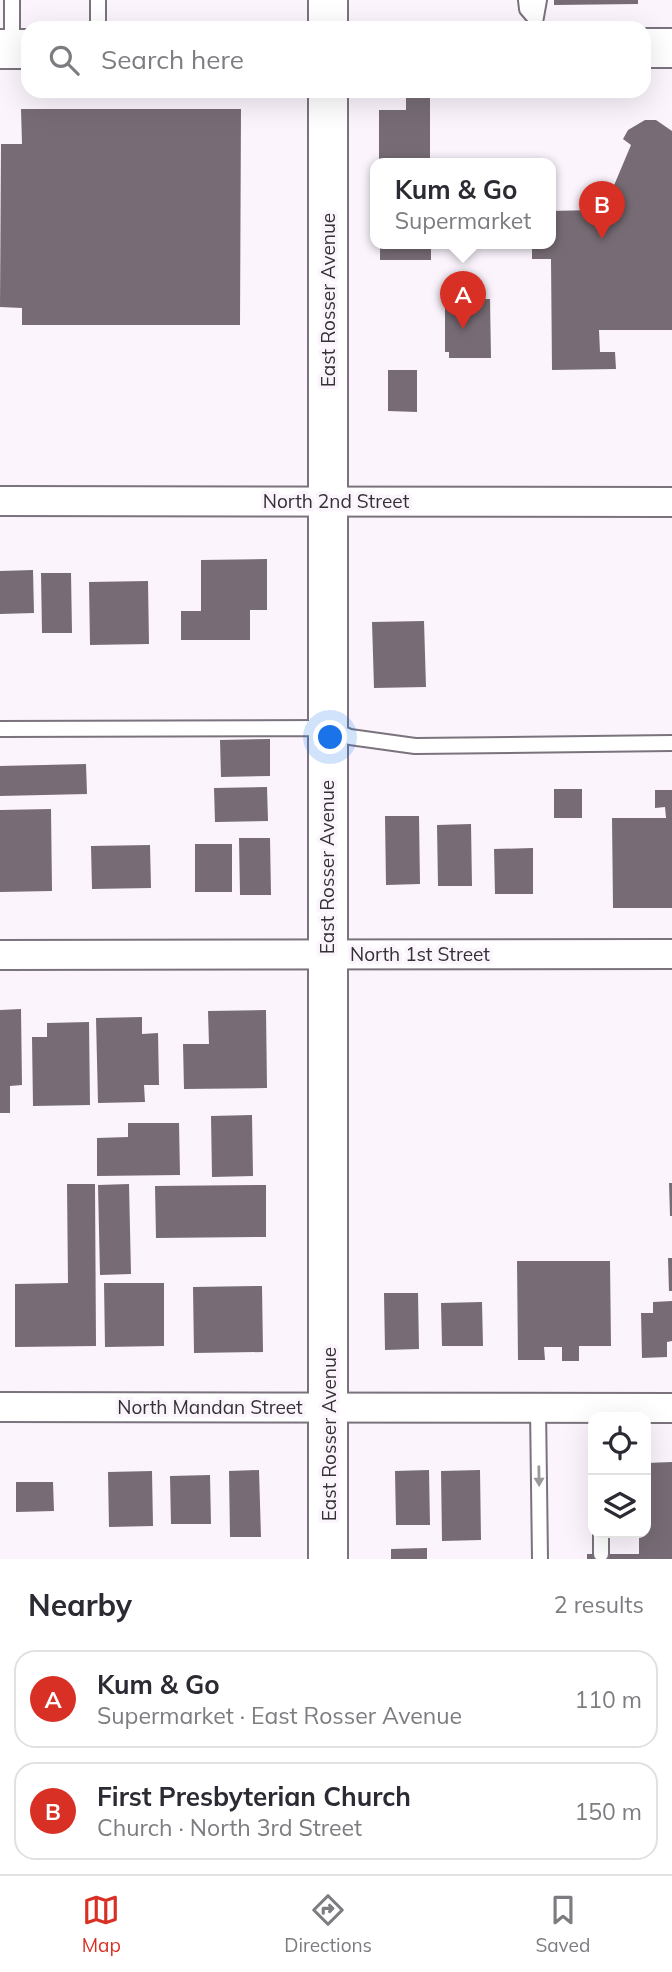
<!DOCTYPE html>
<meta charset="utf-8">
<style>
:root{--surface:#fff;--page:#f7f7f7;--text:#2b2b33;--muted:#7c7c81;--line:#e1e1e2;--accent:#d93025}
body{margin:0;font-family:Mulish,sans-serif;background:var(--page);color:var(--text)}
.controls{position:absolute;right:21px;bottom:21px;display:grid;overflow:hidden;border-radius:14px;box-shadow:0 7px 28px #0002}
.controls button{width:63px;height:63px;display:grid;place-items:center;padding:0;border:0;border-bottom:2px solid var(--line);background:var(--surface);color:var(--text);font:35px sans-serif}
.you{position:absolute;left:331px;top:738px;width:24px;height:24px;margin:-18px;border:5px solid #fff;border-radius:50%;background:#1a73e8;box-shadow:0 0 0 10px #1a73e833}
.badge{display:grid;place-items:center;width:46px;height:46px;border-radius:50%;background:var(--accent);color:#fff;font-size:23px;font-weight:700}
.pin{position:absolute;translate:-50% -58px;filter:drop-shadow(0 2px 4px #0008)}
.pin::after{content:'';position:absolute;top:37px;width:24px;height:21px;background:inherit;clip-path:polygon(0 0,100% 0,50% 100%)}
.popup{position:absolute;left:370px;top:158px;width:186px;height:91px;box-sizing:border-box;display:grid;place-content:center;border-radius:14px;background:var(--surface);filter:drop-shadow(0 2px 5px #0005);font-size:23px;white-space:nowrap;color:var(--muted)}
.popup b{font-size:26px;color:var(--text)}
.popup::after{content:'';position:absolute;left:50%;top:100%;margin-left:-14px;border:14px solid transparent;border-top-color:var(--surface)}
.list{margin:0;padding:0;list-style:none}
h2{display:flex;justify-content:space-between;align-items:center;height:91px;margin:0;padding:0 28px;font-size:30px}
h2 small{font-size:23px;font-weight:400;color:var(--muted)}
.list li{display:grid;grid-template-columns:46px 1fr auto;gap:21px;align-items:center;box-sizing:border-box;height:98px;margin:0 14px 14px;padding:0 14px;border:2px solid var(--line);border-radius:21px}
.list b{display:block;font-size:26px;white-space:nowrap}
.list p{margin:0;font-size:23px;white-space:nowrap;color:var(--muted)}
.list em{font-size:23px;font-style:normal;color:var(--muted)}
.icon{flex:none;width:38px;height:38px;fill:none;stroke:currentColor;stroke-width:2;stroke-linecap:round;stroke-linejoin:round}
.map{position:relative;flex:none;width:672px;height:1559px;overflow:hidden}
.search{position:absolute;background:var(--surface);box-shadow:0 7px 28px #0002;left:21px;right:21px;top:21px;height:77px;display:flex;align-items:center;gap:18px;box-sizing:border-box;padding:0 24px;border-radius:21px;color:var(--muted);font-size:26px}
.sheet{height:315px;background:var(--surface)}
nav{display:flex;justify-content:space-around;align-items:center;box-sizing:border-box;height:98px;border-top:2px solid var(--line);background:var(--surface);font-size:19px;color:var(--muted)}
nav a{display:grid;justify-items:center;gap:4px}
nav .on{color:var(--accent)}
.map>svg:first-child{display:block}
</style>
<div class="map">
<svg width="672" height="1559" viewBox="0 0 672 1559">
<rect width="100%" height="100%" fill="#fbf4fd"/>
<path fill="#776c75" d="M554,0H638V4L554,5Z
M406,92H430V163H379V110H406Z
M21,109H241L240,325H22V308L0,307L1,144H22Z
M645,120H656L672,131V330H599L600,352H615L616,369L552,370L551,259H532V243H550V211L595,210V202H607L631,145L623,139L628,130Z
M380,243H431V260H380Z
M490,299L491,358H449V352H445V307H449V300Z
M388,370H417V412L388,411Z
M267,559V610H250V640H181V611H201V560Z
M33,570L34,613L0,614V571Z
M41,573H71L72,633H42Z
M148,581L149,644L90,645L89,582Z
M424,621L426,687L374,688L372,622Z
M270,739V776L221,777L220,740Z
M86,764L87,794L0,796V766Z
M267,787L268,821L215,822L214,788Z
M554,789H582V818H554Z
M655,790H672V908H613L612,818H666L665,807L655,808Z
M51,809L52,891L0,892V810Z
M385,816H419L420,884L386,885Z
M471,824L472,886H438L437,825Z
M239,838H270L271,895H240Z
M195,844H232V892H195Z
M150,845L151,888L92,889L91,846Z
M533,848V894H495L494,849Z
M21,1009L22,1085L10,1086V1113H0V1010Z
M266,1010L267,1088L184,1089L183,1044H209L208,1011Z
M142,1017V1034L158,1033L159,1085H144L145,1102L98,1103L96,1018Z
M89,1022L90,1105L33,1106L32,1037H47V1023Z
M252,1115L253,1176L212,1177L211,1116Z
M128,1123H179L180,1175L97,1176V1138L128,1137Z
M669,1183H672V1216H670Z
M67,1184H95L96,1346L15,1347V1284L68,1283Z
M129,1184L131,1274L100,1275L98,1185Z
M266,1185V1237L156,1238L155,1186Z
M668,1258H672V1291H669Z
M517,1261H610L611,1346H579V1361H562V1347H544L545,1360H518Z
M104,1283H164V1346L105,1347Z
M262,1286L263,1352L194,1353L193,1287Z
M384,1293H418L419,1349L385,1350Z
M672,1301V1341L667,1342V1357L642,1358L641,1313H653V1302Z
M482,1302L483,1346H442L441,1303Z
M672,1462V1559H587V1554H639V1533H646V1463Z
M259,1470L261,1537H230L229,1471Z
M429,1470L430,1525H396L395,1471Z
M480,1470L481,1540L442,1541L441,1471Z
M152,1471L153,1526L109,1527L108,1472Z
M210,1475L211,1524H171L170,1476Z
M16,1482H53L54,1511L16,1512Z
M427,1548V1559H391V1549Z"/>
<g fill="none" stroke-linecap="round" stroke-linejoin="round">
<g stroke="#7a727c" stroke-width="18">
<path id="lane" d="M12,0V48
M98,0V28
M526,0L527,9L534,17
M534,28L539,0
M0,729L327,728L350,737L415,746L672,743
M538,1408L540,1559
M601,1533V1554"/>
</g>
<g stroke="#7a727c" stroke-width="32">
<path id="street" d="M0,501L672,502
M0,955L672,954
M0,1407L672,1408"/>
</g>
<g stroke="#7a727c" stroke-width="42">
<path id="secondary" d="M328,0V28
M644,48H672
M0,49H28
M328,91V1559"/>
</g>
<use href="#lane" stroke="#fff" stroke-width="14"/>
<use href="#street" stroke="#fff" stroke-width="28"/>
<use href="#secondary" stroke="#fff" stroke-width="38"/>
</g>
<defs><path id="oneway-solid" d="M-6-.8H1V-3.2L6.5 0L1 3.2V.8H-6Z" transform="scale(1.75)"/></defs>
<use fill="#9a989a" href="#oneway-solid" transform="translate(539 1476) rotate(89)"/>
<g text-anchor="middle" stroke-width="7" stroke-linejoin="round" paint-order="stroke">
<g font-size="19" fill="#343135" stroke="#fbf4fd">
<text transform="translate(328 300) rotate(-90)" y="7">East Rosser Avenue</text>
<text x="336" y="508">North 2nd Street</text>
<text transform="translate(327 867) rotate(-90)" y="7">East Rosser Avenue</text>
<text x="420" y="961">North 1st Street</text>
<text x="210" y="1414">North Mandan Street</text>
<text transform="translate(329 1434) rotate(-90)" y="7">East Rosser Avenue</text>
</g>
</g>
</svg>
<div class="controls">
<button><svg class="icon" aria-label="locate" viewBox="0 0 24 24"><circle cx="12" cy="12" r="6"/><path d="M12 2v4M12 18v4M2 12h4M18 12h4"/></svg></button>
<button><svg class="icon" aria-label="layers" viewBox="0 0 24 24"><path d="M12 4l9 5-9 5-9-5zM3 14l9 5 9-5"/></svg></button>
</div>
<div class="you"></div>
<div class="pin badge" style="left:463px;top:329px">A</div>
<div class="popup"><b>Kum &amp; Go</b>Supermarket</div>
<div class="pin badge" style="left:602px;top:239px">B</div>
<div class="search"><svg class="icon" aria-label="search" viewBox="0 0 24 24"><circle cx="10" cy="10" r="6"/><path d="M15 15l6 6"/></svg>Search here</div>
</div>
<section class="sheet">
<h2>Nearby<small>2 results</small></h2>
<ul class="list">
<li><span class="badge">A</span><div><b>Kum &amp; Go</b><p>Supermarket · East Rosser Avenue</p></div><em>110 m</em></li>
<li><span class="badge">B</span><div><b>First Presbyterian Church</b><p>Church · North 3rd Street</p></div><em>150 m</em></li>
</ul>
</section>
<nav>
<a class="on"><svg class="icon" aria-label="map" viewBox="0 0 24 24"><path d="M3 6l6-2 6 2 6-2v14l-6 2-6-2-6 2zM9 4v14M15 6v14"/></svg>Map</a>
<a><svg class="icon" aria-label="directions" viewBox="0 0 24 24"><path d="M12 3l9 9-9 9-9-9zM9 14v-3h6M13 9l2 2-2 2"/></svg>Directions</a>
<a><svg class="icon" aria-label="saved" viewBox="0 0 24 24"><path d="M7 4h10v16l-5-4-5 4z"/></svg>Saved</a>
</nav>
